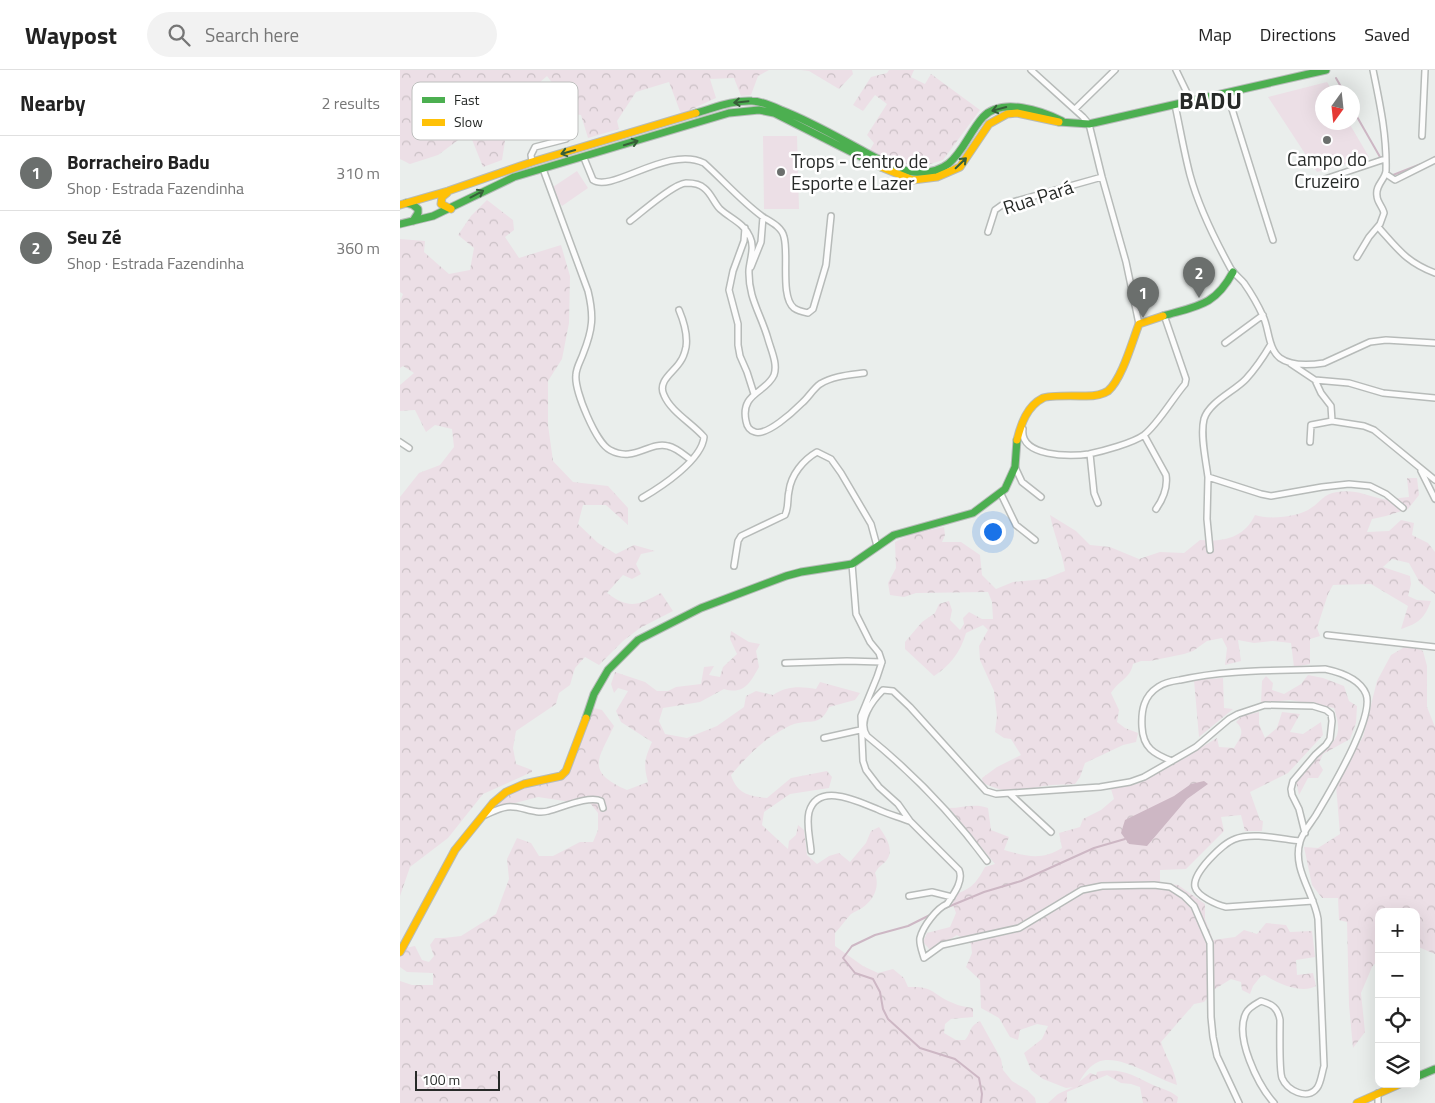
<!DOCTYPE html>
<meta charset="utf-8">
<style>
:root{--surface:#fff;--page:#f2f2f2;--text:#222;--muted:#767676;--line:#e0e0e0;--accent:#6b6f6d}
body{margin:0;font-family:"Titillium Web",sans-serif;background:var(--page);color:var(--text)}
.controls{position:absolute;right:15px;bottom:15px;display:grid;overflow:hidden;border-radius:10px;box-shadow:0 5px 20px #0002}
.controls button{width:45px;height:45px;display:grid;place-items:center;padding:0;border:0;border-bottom:1px solid var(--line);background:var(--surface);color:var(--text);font:25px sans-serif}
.compass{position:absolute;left:915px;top:15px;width:45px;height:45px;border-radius:50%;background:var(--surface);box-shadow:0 5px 20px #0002;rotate:195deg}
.scale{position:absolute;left:15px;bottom:12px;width:85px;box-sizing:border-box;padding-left:5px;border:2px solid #272a28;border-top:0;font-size:14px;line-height:18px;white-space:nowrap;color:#272a28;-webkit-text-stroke:4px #fff;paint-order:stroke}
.you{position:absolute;left:592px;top:461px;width:18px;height:18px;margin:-12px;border:4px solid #fff;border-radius:50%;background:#1a73e8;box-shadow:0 0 0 8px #1a73e833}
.badge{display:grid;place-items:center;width:32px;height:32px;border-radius:50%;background:var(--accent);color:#fff;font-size:16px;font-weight:700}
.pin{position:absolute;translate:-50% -41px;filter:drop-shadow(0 1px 2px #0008)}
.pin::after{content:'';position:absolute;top:26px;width:18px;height:15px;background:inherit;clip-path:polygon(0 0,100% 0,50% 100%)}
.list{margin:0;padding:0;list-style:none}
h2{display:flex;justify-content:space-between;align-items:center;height:65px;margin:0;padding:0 20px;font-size:21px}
h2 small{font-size:16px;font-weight:400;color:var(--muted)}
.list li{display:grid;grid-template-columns:32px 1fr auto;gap:15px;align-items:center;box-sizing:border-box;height:75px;padding:0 20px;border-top:1px solid var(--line)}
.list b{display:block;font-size:19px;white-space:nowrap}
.list p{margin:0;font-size:16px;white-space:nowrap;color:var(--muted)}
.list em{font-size:16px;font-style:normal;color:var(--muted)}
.icon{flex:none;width:28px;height:28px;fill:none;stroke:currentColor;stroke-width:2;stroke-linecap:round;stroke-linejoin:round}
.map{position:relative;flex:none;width:1035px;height:1033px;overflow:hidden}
header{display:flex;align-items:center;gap:30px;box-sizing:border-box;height:70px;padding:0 25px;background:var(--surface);border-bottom:1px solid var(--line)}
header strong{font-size:24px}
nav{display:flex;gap:28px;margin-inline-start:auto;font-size:18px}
.search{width:350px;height:45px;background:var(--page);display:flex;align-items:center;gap:12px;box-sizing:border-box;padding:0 18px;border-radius:28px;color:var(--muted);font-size:19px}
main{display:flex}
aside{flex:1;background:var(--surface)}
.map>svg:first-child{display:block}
</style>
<header>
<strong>Waypost</strong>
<div class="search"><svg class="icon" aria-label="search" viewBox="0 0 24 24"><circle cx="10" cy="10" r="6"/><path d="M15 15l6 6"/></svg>Search here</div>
<nav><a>Map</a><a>Directions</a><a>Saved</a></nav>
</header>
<main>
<aside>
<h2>Nearby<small>2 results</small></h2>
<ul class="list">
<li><span class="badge">1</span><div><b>Borracheiro Badu</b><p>Shop · Estrada Fazendinha</p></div><em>310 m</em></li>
<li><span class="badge">2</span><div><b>Seu Zé</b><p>Shop · Estrada Fazendinha</p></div><em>360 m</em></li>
</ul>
</aside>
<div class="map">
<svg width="1035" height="1033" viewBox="0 0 1035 1033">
<defs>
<pattern id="forest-crowns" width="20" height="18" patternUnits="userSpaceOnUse" patternTransform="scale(1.25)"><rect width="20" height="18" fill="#ecdfe6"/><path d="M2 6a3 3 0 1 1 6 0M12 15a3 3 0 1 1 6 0" fill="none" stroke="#cac0c5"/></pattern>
</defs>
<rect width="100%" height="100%" fill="#eaeeec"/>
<path fill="url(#forest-crowns)" d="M0,0H369L358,6L351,25L341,26L334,8L310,9L316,28L281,44L269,12L236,22L217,51L219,59L188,68L181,45L168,43L156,18L147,6L131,20L103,22L86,27L95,57L105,71L102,90L83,97L69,62L38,85L10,94L0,89Z
M401,0H452L453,4L439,19L409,1Z
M489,0H514L511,7L525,14L531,4L580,40L543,90L524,96L494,92L470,80L474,73L467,65L487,34L475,25L463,41L453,35L471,7L487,3Z
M87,130L113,150L114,160L105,167L119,188L161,175L170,206L169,253L162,289L148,311V355L153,391L173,412L208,416L228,438V455L206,435H183L178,454L198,473L216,484L234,475L255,481L241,484L236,494L241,504L232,509L223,505L207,523C230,540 238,535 261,523L273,541L240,558L223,571L199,595L185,587L175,598L170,615L159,623L156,634L116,661L113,678L116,694L132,700V702L83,724L48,768L10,797L0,826V427L19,403L40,395L54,377L52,359L35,355L26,362L15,340L0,341V315L14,303L3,296L0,298V232L3,224L0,222V169L25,171L24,182L49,204L70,200L74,178L58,165L71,146Z
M1007,408H1017L1019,425L1008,439L986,446L972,449L967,462L989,461L1001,450L1014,453L1012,465L1028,473L1035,482V524L1020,513L1009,493L992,489L983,497L1010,506L1011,514L1008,526L1017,530L1031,531C1024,549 1019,553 1001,559L1008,536L971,514L933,515L928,524L917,558L920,566L910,569V594L894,597L891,573L873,571L854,573L838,570L841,591L825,595L827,578L822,568L807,571L793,581L784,584L750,591H741L733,594C730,609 719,610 711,623L719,640L717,652L725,658L738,663L736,672L723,675L685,693L680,707L675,714C663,715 651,714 639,717C614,721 608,724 583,713L582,708L597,697L621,685L611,669L604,668L595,662L597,646L594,621L580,590L579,576L588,560L583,555L566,563C561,581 550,596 534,606L505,579V572L522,552L535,543L539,534L549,531L552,540L550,550L560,560L564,554L563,548L569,542L582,549H593L592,532L588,522L516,523L504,527L490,525L488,513L496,498L495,472L511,464L544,457L545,465L542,472H561L580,485L582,505L596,519L613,512L645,509L665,501C662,482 654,465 650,445L676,461L690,475L710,477L739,489L760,482L784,483L800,470C824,472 844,468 855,445C869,450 899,447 911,438C921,432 923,424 937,422C954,419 966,425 982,429C990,431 1001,427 1009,427Z
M331,561L349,572L360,574L356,581L359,597C350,613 344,625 324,619L300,632L263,638L259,651L265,664L287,668L317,656L344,637L346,626L356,621L373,625C386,616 400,616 416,619L420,612L460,623L455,630L429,637C420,657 411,649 394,654C388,656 382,660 377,663C359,673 344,690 331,705C337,724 349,726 367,728L391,708L427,701L432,707L429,718L390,724L364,742L362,755L388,779L389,771L396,765L398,755L404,760L407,785L417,794L429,786L439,783L450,792L466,773L471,761L479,757C486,767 495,780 486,791C482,795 478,797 475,803C480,817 474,830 462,838C459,840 454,842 451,844C445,850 441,857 435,863V876L463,896L478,903L493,899L504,908L508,917C535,916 531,924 553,933C559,936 566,937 573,938V947L551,949L545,954L544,963L556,970H565C572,962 568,957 580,951L601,989L603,1000L612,1011L627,1020L635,1028L636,1033H0V911L12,915H33V903L7,902L0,897V879L15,876L22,890L29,892L34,886L30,875L35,868H44L61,866L96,844L109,809L107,789L117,768L131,773L139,786H153L180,772H193L198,760V743L187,729L171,732L138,727L115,733L99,735L101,727L131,715L166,705L194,638L202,640L214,656C198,690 185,701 227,720L248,712C243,694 245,688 252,672L221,652L216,641L228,621L218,618L214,623L211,614L215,602L245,612L257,621H268L276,617L301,614L304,597L314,596L309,605L320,607L323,597L337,584L330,569Z
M1008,575L1023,581L1027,596V637L1035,657V884L1016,876V842H979V889L972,897L961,923L965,962L953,978L949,935L947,852L939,850L938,828H922L912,815L904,777L918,778L940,764L936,715L943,698L963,667L977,611L991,585Z
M908,605L923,608L944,616L949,631L957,636L956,653L950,669L923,684L919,693L923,700L918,708H908L899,725L896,711C902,704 907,696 914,690C935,670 944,669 934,638L890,630L861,633L862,611L866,606L873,613L872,620L884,624L901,614Z
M823,608L824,638L833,639L799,667L794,610Z
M859,642V654L865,668L877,658L882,642L900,644L890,662L903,664L921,652L923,665L888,703L850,722L860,750L863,751L862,761H845L841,745L821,747L824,761L786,799L760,800V813L778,815L805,834V849L813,870L835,867L844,860L857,864L866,853L886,855L890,862L912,861L915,887L896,890L897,905L913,903L916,916C902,924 878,914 865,905L861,906L853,916L850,924L842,920L841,912L831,909L815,919L804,932L794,934L761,972C766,988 774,997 777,1015C756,1009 719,983 698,992C689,996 684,1004 679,1012L690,1003L696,1005L697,1002C720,997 733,1005 753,1015C762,1019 770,1020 778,1027L777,1033H743L740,1017L731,1014L721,1013L707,1005L667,1022V1033H648L658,1024L673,1017L666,1018L643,1009L631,1000L624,983L642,969L648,956L637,954L620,960L618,970L610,967L599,948L581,938L580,910L566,897L572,883L571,874L557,865L531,881L523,872L527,863L550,857L556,843L550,827C571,818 574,817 585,797L595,794L549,738C564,738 574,733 588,738L591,760L609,767L604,780C626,786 641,791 662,778L659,763L680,757L683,749L701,740L714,729L711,719L737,714L767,698L817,668L819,677L834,678C840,668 846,661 836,652L842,646Z"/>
<path fill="#ecdfe6" d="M927,12L933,22H922V52L949,53L969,87L917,102L868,27Z
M363,66H397L399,139H364Z
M177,101L188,118L162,136L150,119Z"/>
<path fill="#cdb7c4" d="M804,711L808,714L787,729L747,776L729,774L721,763L725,750L774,726L791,714Z"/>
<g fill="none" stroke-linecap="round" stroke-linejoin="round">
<path stroke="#cdb7c4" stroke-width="2" d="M936,8L944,22
M952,38L980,87
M1028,91L1035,87
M993,105L1021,94
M543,839L584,822L621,811L694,778L725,769
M532,844L508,856L475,865L452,876L443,888L455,903L473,909L480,922L483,939L488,949L520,978L555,989L579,1008L582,1024L581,1033"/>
<g stroke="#b7bbb9" stroke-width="8">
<path id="street" d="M631,0L683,47L689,54L702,107L726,192L739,254
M776,0L791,31
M827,23L873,170
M775,35C780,58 784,82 790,105C799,138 815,170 831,199C835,205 840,208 844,213C851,223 858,235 863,246C869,258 868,279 880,288C891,296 911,295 924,293L970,272L986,270L1035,273
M675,39L715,0
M107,58L159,55L166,56L170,61L169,66L166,69L135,77L131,85L132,92
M1022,66L1025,0
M184,88L193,110C212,123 268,75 304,93C324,111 341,131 363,147C371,152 382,157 384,167C389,184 380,227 394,238C398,241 403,242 408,243L413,239L426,195L431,146
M143,99L188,221C194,246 193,259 183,284C181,290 176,298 176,305C174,320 196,373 210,380C234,393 249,371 268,376C277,378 284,385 291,390
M986,104L995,110L1035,90
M925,109L985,89
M230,151C242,142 273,114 286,113C292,113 300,114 304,118C311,123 314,133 320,139C331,149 344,153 350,167C355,177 350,189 349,200C348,228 361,244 368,269C371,280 378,294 374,305C366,323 340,323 346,351C347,357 349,360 355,362C367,366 393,342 402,333C408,328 413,319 420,314C433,306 449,305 464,303
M978,157C998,179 1006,192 1035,203
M345,158L344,171L333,201L329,220L338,254V275L340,286L347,302L354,324
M588,162L595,140L602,135L702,107
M957,187L969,167L980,154L984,143C983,137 977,132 977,126C975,115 985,110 986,101C987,66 980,34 973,0
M351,197L361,172L363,147
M825,273L863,245
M871,274C864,286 856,298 846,309C835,321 809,332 804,349C800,365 806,391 808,407L861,424L871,426L922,417L949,414L970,416L986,424L1003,438
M891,294L915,310L921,323L931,336L932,351L964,356L974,360L1035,410
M915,310L949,313L983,323L1035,328
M623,359C619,387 671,387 689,384C703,381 733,373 744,365C758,354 773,328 785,314L786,309L764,245
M744,365L766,405C768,418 763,429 756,439
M0,372L9,378
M910,372L911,355L932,351
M690,384L694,423L698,433
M615,397L622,412L641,427
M1021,401L1035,429
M808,407L807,449L810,480
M601,424L616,455L635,470
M242,428C261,417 302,390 304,367C292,353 271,342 264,325C257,311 274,302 280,292C283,288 285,282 286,277C288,264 284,252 279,240
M452,494L456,544L470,572L479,583L482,592L477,607L461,646L463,691L466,700L479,717L498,734L510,751L559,800C564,811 553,825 547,834C537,838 523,856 520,868C519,874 522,881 524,888L542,875L619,858L682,820L702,816L754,815L770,817L784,826L794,836L810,873L811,947L813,967L817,986L839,1033
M334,496L338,471L341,466L385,445C389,437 387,429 389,421C391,405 403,390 417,382L431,389L441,403L471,454L477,476
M927,565L1035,577
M385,593L447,591L482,592
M424,668L460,660
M772,691C754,684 743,678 742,657C741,640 744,626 758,617C765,612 773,611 780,610C827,599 877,601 925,599C939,602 960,609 966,624C975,648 929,723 916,745C911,753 902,763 900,772C892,799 914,823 918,849L924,996C922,1002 921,1013 917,1018C907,1031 887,1020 882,1008C879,1000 880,961 880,950C878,938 872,934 861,931C856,934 849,937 846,943C834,967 858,1015 874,1033
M610,724L651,762
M85,745C92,742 99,738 107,737C121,735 134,745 148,741C161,738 189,725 201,731L203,738
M900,771C881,769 852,762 835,769C823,773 792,803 795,817C797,826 817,835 826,837L913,831
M411,781C410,768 406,755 409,742C418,711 459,732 477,739C487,744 499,747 509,751
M587,791C551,742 514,704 467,666C457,651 472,631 483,620L493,621L510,637L586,721L596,724L700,717L730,712L744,707L784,684L796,677L829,649L838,644L865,635L913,636L926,640L931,644L932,651L930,669L926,675L915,685L893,711L891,719L892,725L899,739L905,763
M509,826L532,822L552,827
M978,1033V1023"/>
</g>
<g stroke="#b7bbb9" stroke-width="9">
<path id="fast" d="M296,43C314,38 333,30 352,31C361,31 372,36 381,40C410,51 437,67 465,82C478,89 500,101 514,102C558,106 561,72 583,47C602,27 642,41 662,51
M659,52L689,54L926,0
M6,133L13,135L18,139V143L13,151
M0,154L33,146L114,107L329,43L359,40L374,43L481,97
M763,246C797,236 815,236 833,202
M186,648L194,624L208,600L238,570L301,538L386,506L401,502L452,494L494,465L573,443L605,419L615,397L617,370
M1016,1007L1035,999"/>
</g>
<g stroke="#b7bbb9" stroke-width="9">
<path id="slow" d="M481,97L513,110L537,107L560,97L589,54L607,44L617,43L659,52
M47,123L42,127L41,134L51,139
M0,135L48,121L132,92L296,43
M617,370C621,354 627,336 643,328C649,325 677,326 686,326C693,326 702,325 708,321C722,309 732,272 739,254L763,246
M0,882L55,780L93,733L106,722L124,714L161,706L166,701L186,648
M957,1033L1000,1014"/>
</g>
<use href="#street" stroke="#fcfcfc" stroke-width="5"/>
<use href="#fast" stroke="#4caf50" stroke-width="7"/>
<use href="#slow" stroke="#ffc107" stroke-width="7"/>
</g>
<defs><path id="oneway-shaft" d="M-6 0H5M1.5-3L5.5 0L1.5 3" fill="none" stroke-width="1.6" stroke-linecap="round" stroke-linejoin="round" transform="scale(1.25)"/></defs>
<g stroke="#365f38">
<use href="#oneway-shaft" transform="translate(341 32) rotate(174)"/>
<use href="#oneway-shaft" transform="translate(599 39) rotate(165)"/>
<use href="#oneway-shaft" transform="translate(231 73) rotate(-17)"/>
<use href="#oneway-shaft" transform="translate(168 82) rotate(164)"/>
<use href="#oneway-shaft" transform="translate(561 93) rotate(-44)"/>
<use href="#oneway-shaft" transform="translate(77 124) rotate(-28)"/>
</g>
<g fill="#6b6f6d" stroke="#fff" stroke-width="2">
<circle cx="927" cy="70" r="5"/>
<circle cx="381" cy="102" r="5"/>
</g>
<g text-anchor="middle" stroke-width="5" stroke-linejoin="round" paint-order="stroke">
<g font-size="19" fill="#272a28" stroke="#fff">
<text x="927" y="96">Campo do<tspan x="927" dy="22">Cruzeiro</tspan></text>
<text x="391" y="98" text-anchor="start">Trops - Centro de<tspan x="391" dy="22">Esporte e Lazer</tspan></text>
</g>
<g font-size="19" fill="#272a28" stroke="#fff">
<text transform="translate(638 127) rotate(-18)" y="7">Rua Pará</text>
</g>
<g font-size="24" font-weight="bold" letter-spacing="1" fill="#272a28" stroke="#fff">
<text x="811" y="39">BADU</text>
</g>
</g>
<rect x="12" y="12" width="166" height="58" rx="8" fill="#fff" stroke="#bebfbe" stroke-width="1"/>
<rect x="22" y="27" width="23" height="6" fill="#4caf50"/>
<rect x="22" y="49" width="23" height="7" fill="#ffc107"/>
<g font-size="14" fill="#272a28">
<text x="54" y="35">Fast</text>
<text x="54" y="57">Slow</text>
</g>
</svg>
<div class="controls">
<button>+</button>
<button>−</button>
<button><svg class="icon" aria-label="locate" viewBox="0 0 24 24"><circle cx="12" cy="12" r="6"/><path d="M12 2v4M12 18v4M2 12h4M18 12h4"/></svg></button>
<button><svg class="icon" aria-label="layers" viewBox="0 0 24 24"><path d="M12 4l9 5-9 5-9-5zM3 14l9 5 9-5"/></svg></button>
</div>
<svg class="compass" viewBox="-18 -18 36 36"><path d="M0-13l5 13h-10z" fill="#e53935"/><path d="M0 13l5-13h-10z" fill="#767676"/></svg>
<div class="scale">100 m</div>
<div class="you"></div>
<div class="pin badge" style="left:743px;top:248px">1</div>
<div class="pin badge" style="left:799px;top:228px">2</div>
</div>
</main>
